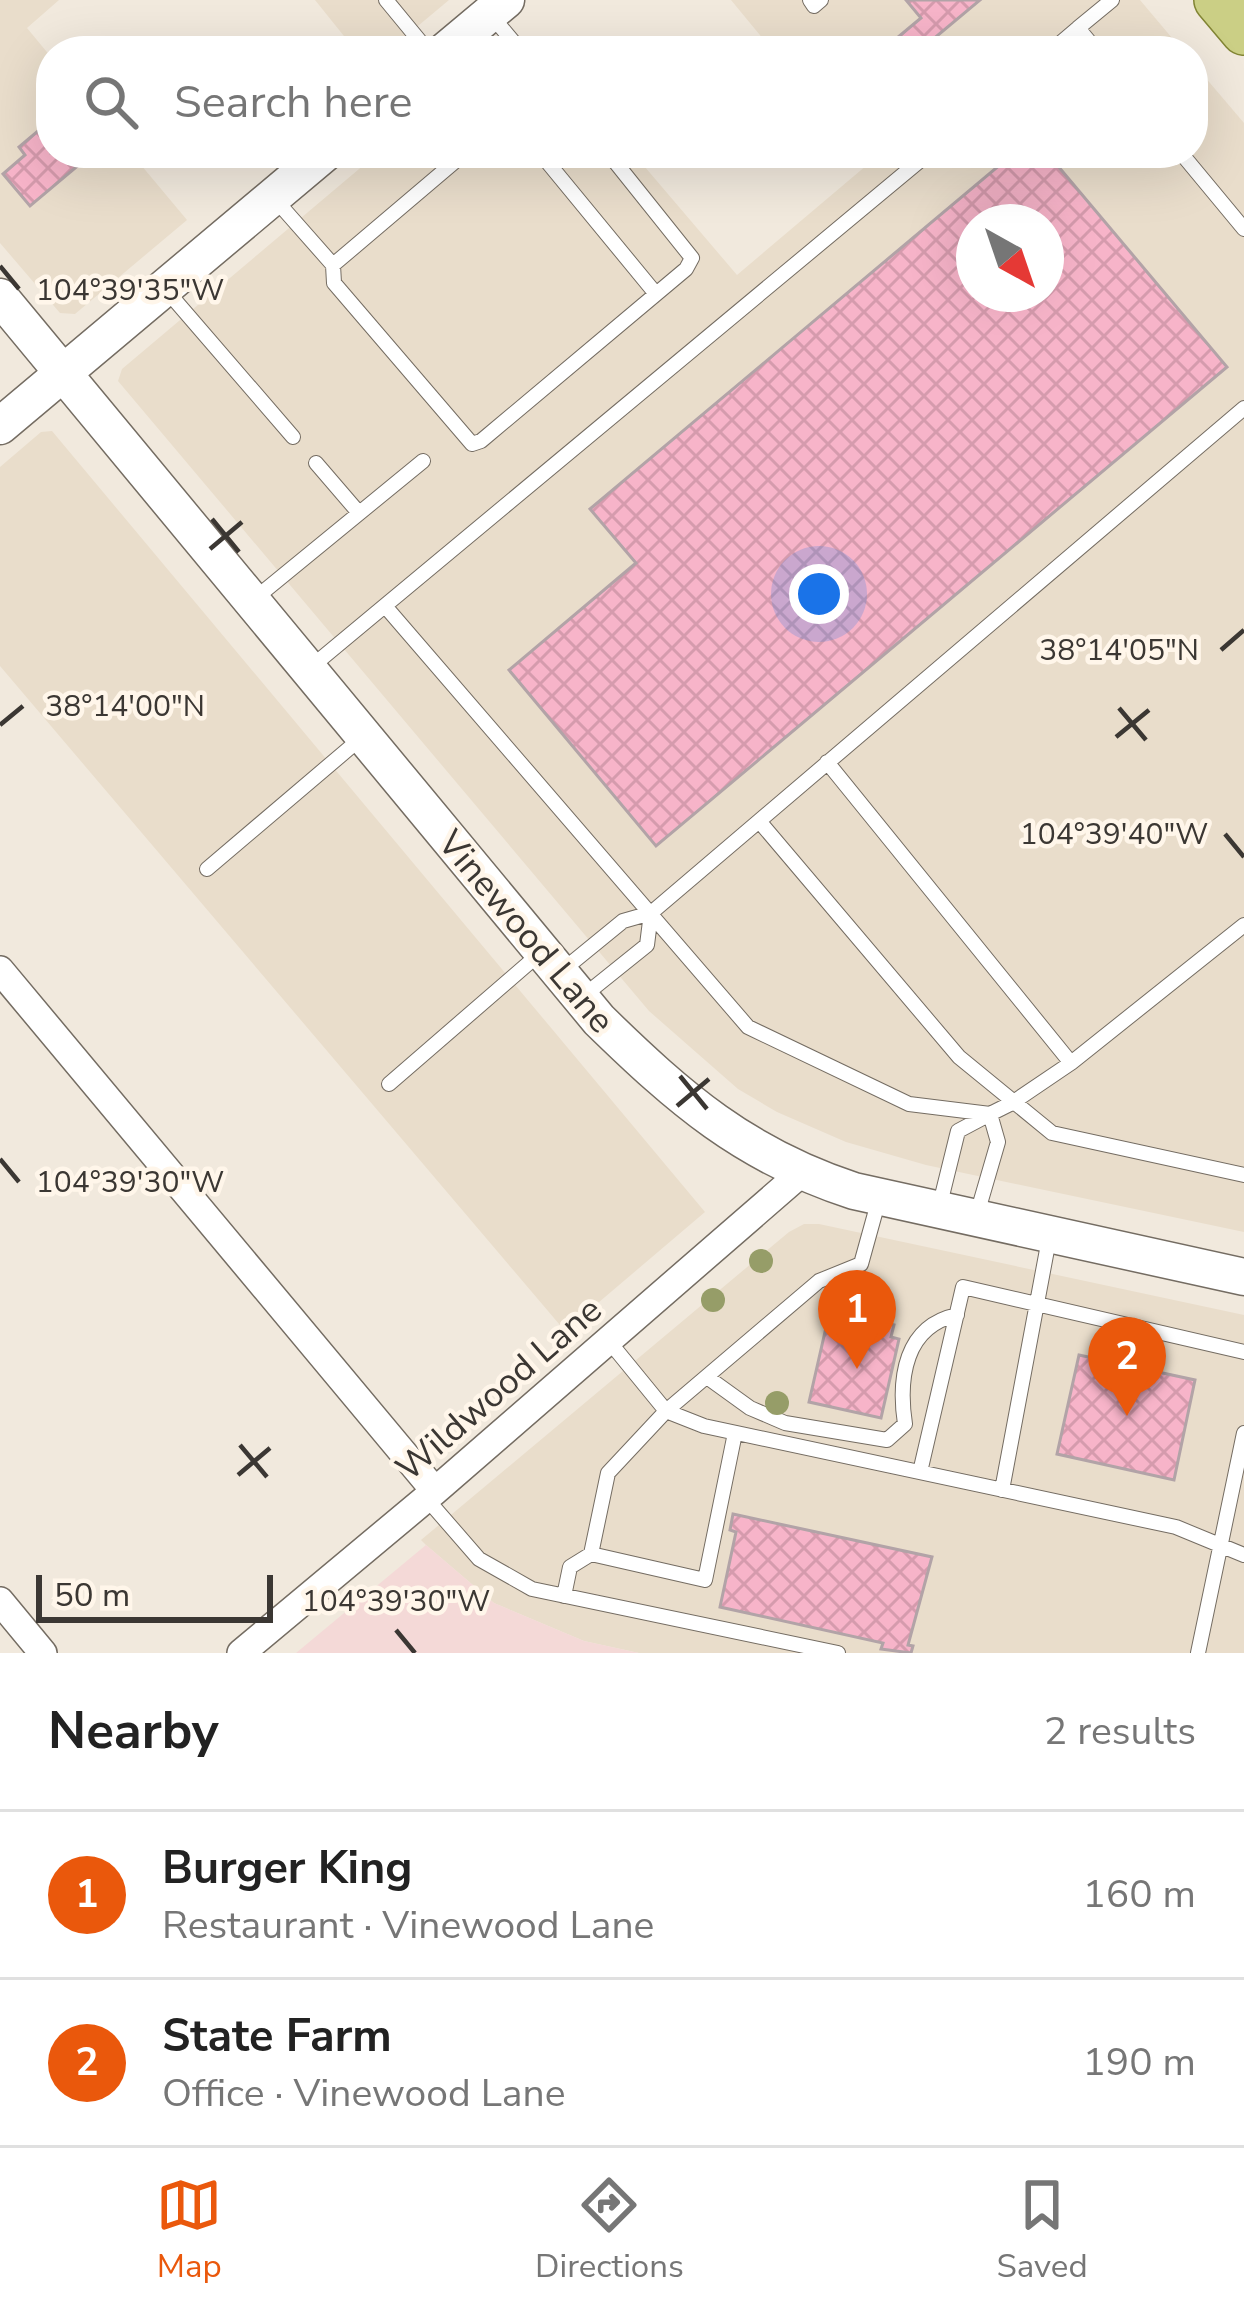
<!DOCTYPE html>
<meta charset="utf-8">
<style>
:root{--surface:#fff;--page:#f2f2f2;--text:#222;--muted:#767676;--line:#e0e0e0;--accent:#ea580c}
body{margin:0;font-family:"Nunito Sans",sans-serif;background:var(--page);color:var(--text)}
.compass{position:absolute;left:956px;top:204px;width:108px;height:108px;border-radius:50%;background:var(--surface);box-shadow:0 12px 48px #0002;rotate:140deg}
.scale{position:absolute;left:36px;bottom:30px;width:237px;box-sizing:border-box;padding-left:12px;border:6px solid #3b3733;border-top:0;font-size:33px;line-height:42px;white-space:nowrap;color:#3b3733;-webkit-text-stroke:9px #fff6ea;paint-order:stroke}
.you{position:absolute;left:819px;top:594px;width:42px;height:42px;margin:-30px;border:9px solid #fff;border-radius:50%;background:#1a73e8;box-shadow:0 0 0 18px #1a73e833}
.badge{display:grid;place-items:center;width:78px;height:78px;border-radius:50%;background:var(--accent);color:#fff;font-size:39px;font-weight:700}
.pin{position:absolute;translate:-50% -99px;filter:drop-shadow(0 3px 6px #0008)}
.pin::after{content:'';position:absolute;top:63px;width:42px;height:36px;background:inherit;clip-path:polygon(0 0,100% 0,50% 100%)}
.list{margin:0;padding:0;list-style:none}
h2{display:flex;justify-content:space-between;align-items:center;height:156px;margin:0;padding:0 48px;font-size:51px}
h2 small{font-size:39px;font-weight:400;color:var(--muted)}
.list li{display:grid;grid-template-columns:78px 1fr auto;gap:36px;align-items:center;box-sizing:border-box;height:168px;padding:0 48px;border-top:3px solid var(--line)}
.list b{display:block;font-size:45px;white-space:nowrap}
.list p{margin:0;font-size:39px;white-space:nowrap;color:var(--muted)}
.list em{font-size:39px;font-style:normal;color:var(--muted)}
.icon{flex:none;width:66px;height:66px;fill:none;stroke:currentColor;stroke-width:2;stroke-linecap:round;stroke-linejoin:round}
.map{position:relative;flex:none;width:1244px;height:1653px;overflow:hidden}
.search{position:absolute;background:var(--surface);box-shadow:0 12px 48px #0002;left:36px;right:36px;top:36px;height:132px;display:flex;align-items:center;gap:30px;box-sizing:border-box;padding:0 42px;border-radius:48px;color:var(--muted);font-size:45px}
.sheet{height:492px;background:var(--surface)}
nav{display:flex;justify-content:space-around;align-items:center;box-sizing:border-box;height:168px;border-top:3px solid var(--line);background:var(--surface);font-size:33px;color:var(--muted)}
nav a{display:grid;justify-items:center;gap:6px}
nav .on{color:var(--accent)}
.map>svg:first-child{display:block}
</style>
<div class="map">
<svg width="1244" height="1653" viewBox="0 0 1244 1653">
<defs>
<pattern id="building-cross-hatch" width="8" height="8" patternUnits="userSpaceOnUse" patternTransform="scale(3)"><rect width="8" height="8" fill="#f7b4c9"/><path d="M0 0l8 8M0 8l8-8" fill="none" stroke="#d59bad"/></pattern>
</defs>
<rect width="100%" height="100%" fill="#f1e9dd"/>
<path fill="#e9ddcb" fill-rule="evenodd" d="M0,0H59L27,28L51,57V153H131L187,220L75,314L60,313L0,243Z
M315,0H449L388,51H356Z
M731,0H1140L1183,51H773Z
M1193,63L1244,123V1232L926,1165L846,1142L777,1112L738,1089L649,1011L118,381L122,369L378,153H633L737,275L867,165L858,153H1193ZM974,222H1046V294H974Z
M52,431L705,1212L565,1331L0,666V467L41,432Z
M804,1224H819L1244,1315V1653H639L584,1641L494,1603L426,1545L421,1540L789,1232Z"/>
<path fill="#f4d9d7" d="M426,1545L494,1603L584,1641L639,1653H296Z"/>
<path fill="url(#building-cross-hatch)" stroke="#b2a3a7" stroke-width="3" fill-rule="evenodd" d="M906,0H980L919,51H908L897,38L921,18Z
M51,120V153H93L30,206L3,174L25,155L19,147Z
M1014,153H1047L1227,367L656,846L509,670L636,563L590,509ZM974,222H1046V294H974Z
M862,1318L894,1325L891,1337L899,1339L881,1418L809,1402L827,1323L859,1330Z
M1079,1355L1195,1380L1174,1480L1057,1454Z
M733,1514L932,1557L908,1645L913,1646L911,1653L881,1649L883,1643L720,1607L736,1532L730,1530Z"/>
<g fill="none" stroke-linecap="round" stroke-linejoin="round">
<g stroke="#746c62" stroke-width="16">
<path id="service" d="M386,0L428,51
M810,0L814,6L821,0
M490,14L521,51
M1078,28L1112,0
M1051,51L1078,28L1097,51
M540,153L656,294
M1181,153L1244,229
M273,197L333,265L334,283L472,444L481,441L686,269L692,258L608,153
M333,265L465,153
M167,291L293,437
M316,463L359,513
M252,601L423,461
M385,606L748,1027L909,1104L990,1114L1012,1103L1071,1063L1244,925
M310,668L929,153
M827,762L1071,1063
M759,821L959,1057L1052,1133L1244,1175
M207,869L360,739
M651,913L1244,408
M563,970L623,921L651,913L647,945L581,998
M389,1084L538,955
M939,1208L958,1131L990,1114L998,1142L977,1214
M608,1340L666,1411L704,1426L1176,1527L1244,1555
M707,1377L750,1408L785,1423L887,1440L905,1424C898,1378 905,1326 957,1315
M920,1472L963,1287L1244,1352
M1002,1490L1049,1239
M426,1498L479,1559L532,1589L838,1653
M591,1554L608,1473L666,1411L819,1281L861,1264L879,1199
M564,1596L570,1567L591,1554L705,1580L735,1433
M1198,1653L1244,1433"/>
</g>
<g stroke="#746c62" stroke-width="30">
<path id="minor" d="M0,970L435,1491
M0,1601L43,1653
M241,1653L435,1491L800,1174"/>
</g>
<g stroke="#746c62" stroke-width="39">
<path id="tertiary" d="M445,51L506,0
M0,297L599,1020C680,1099 744,1155 854,1191L1244,1277
M0,426L325,153"/>
</g>
<g stroke="#828534" stroke-width="48">
<path id="primary" d="M1217,0L1244,32"/>
</g>
<path stroke="#b8b1a8" stroke-width="6" stroke-dasharray="9 6" stroke-linecap="butt" d="M1138,1368L1141,1348"/>
<use href="#service" stroke="#fff" stroke-width="14"/>
<use href="#minor" stroke="#fff" stroke-width="27"/>
<use href="#tertiary" stroke="#fff" stroke-width="36"/>
<use href="#primary" stroke="#cbcf85" stroke-width="45"/>
</g>
<g fill="#969d68">
<circle cx="761" cy="1261" r="12"/>
<circle cx="713" cy="1300" r="12"/>
<circle cx="777" cy="1403" r="12"/>
</g>
<path fill="none" stroke="#3b3733" stroke-width="4.5" d="M0,266L19,289M212,519L239,552M210,549L242,522M1221,650L1244,630M1119,708L1146,740M0,725L23,706M1116,737L1149,710M1225,834L1244,857M680,1076L707,1109M677,1106L709,1079M0,1159L19,1182M240,1445L267,1477M238,1475L270,1448M396,1630L415,1653"/>
<g text-anchor="middle" stroke-width="9" stroke-linejoin="round" paint-order="stroke">
<g font-size="36" fill="#3b3733" stroke="#fff6ea">
<text transform="translate(527 931) rotate(50)" y="13">Vinewood Lane</text>
<text transform="translate(498 1388) rotate(-41)" y="13">Wildwood Lane</text>
</g>
</g>
<g font-size="30" text-anchor="middle" fill="#3b3733" stroke="#fff6ea" stroke-width="9" stroke-linejoin="round" paint-order="stroke">
<text x="130" y="300">104°39'35"W</text>
<text x="1119" y="660">38°14'05"N</text>
<text x="125" y="716">38°14'00"N</text>
<text x="1114" y="844">104°39'40"W</text>
<text x="130" y="1192">104°39'30"W</text>
<text x="396" y="1611">104°39'30"W</text>
</g>
</svg>
<svg class="compass" viewBox="-18 -18 36 36"><path d="M0-13l5 13h-10z" fill="#e53935"/><path d="M0 13l5-13h-10z" fill="#767676"/></svg>
<div class="scale">50 m</div>
<div class="you"></div>
<div class="pin badge" style="left:857px;top:1369px">1</div>
<div class="pin badge" style="left:1127px;top:1416px">2</div>
<div class="search"><svg class="icon" aria-label="search" viewBox="0 0 24 24"><circle cx="10" cy="10" r="6"/><path d="M15 15l6 6"/></svg>Search here</div>
</div>
<section class="sheet">
<h2>Nearby<small>2 results</small></h2>
<ul class="list">
<li><span class="badge">1</span><div><b>Burger King</b><p>Restaurant · Vinewood Lane</p></div><em>160 m</em></li>
<li><span class="badge">2</span><div><b>State Farm</b><p>Office · Vinewood Lane</p></div><em>190 m</em></li>
</ul>
</section>
<nav>
<a class="on"><svg class="icon" aria-label="map" viewBox="0 0 24 24"><path d="M3 6l6-2 6 2 6-2v14l-6 2-6-2-6 2zM9 4v14M15 6v14"/></svg>Map</a>
<a><svg class="icon" aria-label="directions" viewBox="0 0 24 24"><path d="M12 3l9 9-9 9-9-9zM9 14v-3h6M13 9l2 2-2 2"/></svg>Directions</a>
<a><svg class="icon" aria-label="saved" viewBox="0 0 24 24"><path d="M7 4h10v16l-5-4-5 4z"/></svg>Saved</a>
</nav>
